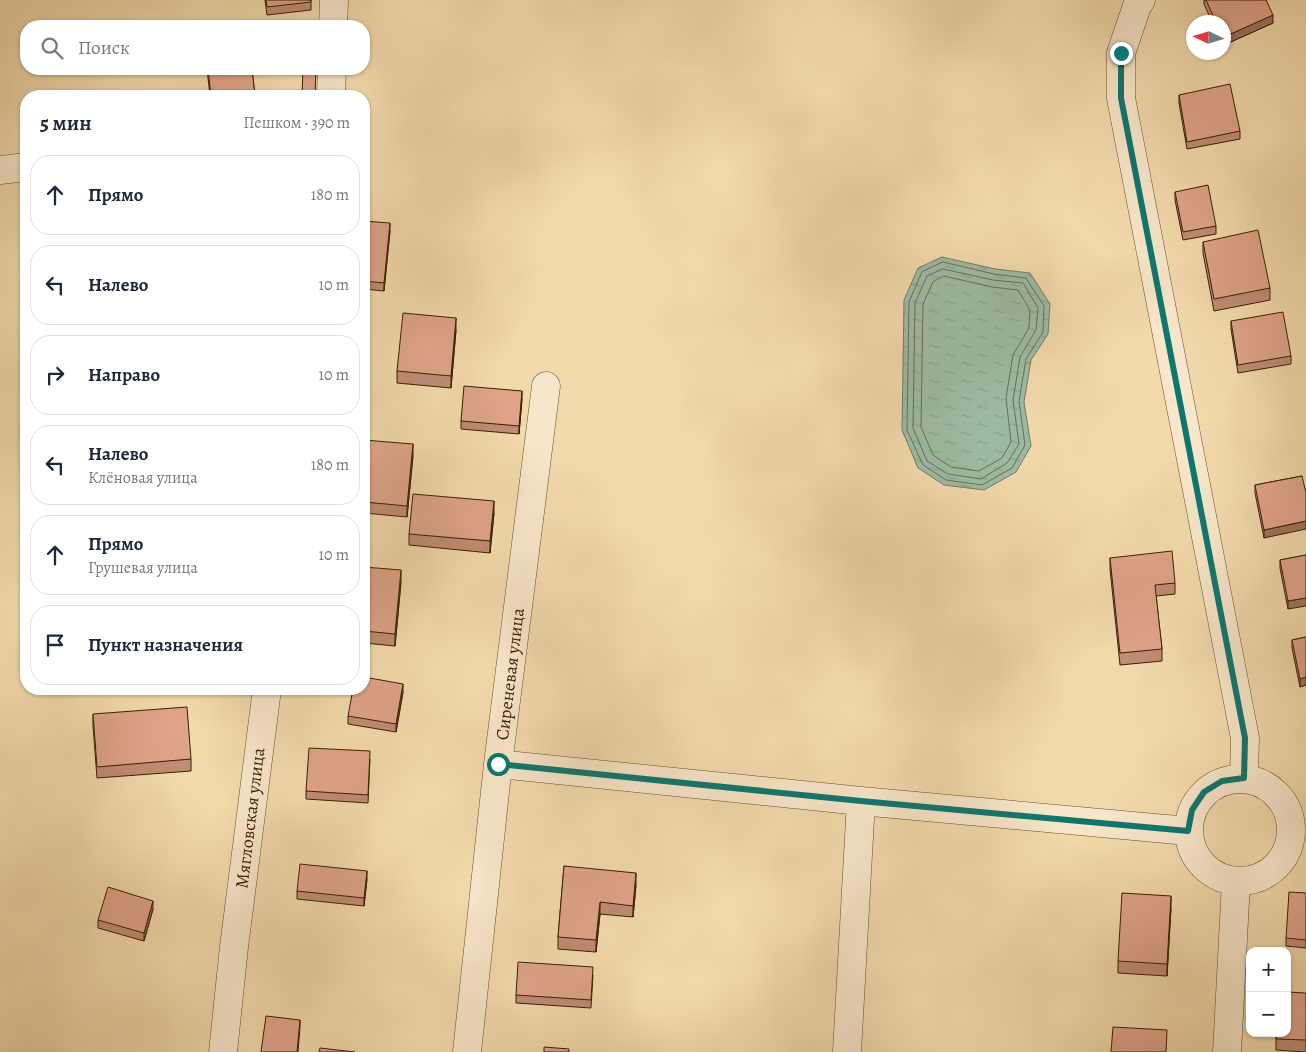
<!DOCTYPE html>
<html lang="ru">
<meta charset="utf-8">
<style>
:root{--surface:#fff;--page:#f2f2f3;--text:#1f2937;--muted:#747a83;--line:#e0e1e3}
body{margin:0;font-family:Alegreya,serif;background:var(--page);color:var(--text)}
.controls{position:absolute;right:15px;bottom:15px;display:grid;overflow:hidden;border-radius:10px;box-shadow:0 1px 4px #0004}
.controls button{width:45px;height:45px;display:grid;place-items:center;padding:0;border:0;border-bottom:1px solid var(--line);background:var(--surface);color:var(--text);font:25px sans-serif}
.compass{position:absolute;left:1186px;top:15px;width:45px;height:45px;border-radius:50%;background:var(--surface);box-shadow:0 1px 4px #0004;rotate:274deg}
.stop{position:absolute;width:15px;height:15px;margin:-11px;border:4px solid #0f766e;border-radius:50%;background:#fff}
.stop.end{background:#0f766e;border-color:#fff;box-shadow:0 1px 5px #0008}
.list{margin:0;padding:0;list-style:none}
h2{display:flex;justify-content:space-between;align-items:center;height:65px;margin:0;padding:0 20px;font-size:21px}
h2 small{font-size:16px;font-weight:400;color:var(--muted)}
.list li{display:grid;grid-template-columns:32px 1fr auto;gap:15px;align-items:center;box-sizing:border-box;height:80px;margin:0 10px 10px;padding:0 10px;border:1px solid var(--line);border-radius:20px}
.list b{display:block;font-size:19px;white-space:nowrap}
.list p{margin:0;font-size:16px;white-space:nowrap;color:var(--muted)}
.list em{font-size:16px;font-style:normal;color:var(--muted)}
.icon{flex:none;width:28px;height:28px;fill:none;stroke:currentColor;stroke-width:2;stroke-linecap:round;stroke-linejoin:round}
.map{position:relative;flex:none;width:1306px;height:1052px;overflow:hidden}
.search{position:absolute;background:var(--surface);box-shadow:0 1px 4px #0004;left:20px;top:20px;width:350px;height:55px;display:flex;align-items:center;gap:12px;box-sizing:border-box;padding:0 18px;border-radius:20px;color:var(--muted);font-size:19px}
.panel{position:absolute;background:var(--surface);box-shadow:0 1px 4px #0004;left:20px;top:90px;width:350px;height:605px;border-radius:20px}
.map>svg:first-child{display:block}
</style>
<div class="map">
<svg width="1306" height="1052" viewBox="0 0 1306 1052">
<defs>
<pattern id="water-ripples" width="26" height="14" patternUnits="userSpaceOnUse" patternTransform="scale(1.25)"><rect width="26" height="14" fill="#9cbba4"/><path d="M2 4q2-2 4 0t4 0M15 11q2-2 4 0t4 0" fill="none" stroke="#87a08c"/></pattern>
</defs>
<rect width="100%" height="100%" fill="#f2d9ac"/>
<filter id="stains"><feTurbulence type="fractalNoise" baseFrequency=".004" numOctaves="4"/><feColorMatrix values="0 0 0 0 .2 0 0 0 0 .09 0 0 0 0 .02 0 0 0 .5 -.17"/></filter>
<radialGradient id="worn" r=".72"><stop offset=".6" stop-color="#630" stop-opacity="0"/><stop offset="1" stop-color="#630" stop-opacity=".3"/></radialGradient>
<path fill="url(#water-ripples)" stroke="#757c63" d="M942,257L995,269L1030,273L1050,304L1048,334L1031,360L1024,402L1031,446L1016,472L984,490L944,485L918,468L902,430L904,300L918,268Z"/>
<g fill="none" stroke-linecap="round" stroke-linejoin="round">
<path stroke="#6b6c53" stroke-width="1" d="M943,262L994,274L1026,278L1044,306L1043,332L1026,359L1019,401L1025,445L1012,468L982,485L946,480L923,465L907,430L909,302L922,272Z
M943,269L993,280L1023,283L1038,308L1036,330L1020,357L1013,400L1019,444L1007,463L981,479L948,474L927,461L913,428L915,303L927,276Z
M944,276L992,287L1018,290L1030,310L1029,328L1013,355L1006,398L1011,442L1002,458L979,471L951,467L933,455L921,427L923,304L933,282Z"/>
<g stroke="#684d2c" stroke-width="29">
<path id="minor" d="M1141,0L1137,6L1121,53V98L1245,738L1244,778
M333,26L334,0
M331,96L332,69
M0,170L26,167
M498,764L861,801L1188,831
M1189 830a51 51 0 1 1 102 0a51 51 0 1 1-102 0Z
M223,1052L234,947L267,689
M467,1052L498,764L546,386
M847,1052L861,801
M1227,1052L1236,882"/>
</g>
<use href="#minor" stroke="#f7e6c9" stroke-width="28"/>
</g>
<path fill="#bf8c76" stroke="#3a1e02" d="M265,0H311V10L267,15Z
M1204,0H1266L1273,23L1224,45V22H1212L1204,4Z
M207,69H252L255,96H210Z
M1179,95L1240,131V139L1187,149L1179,103Z
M1175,192L1216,226V234L1183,240L1175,200Z
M364,221L390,231L384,291L364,289Z
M1203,242L1270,288V300L1214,311L1203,253Z
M1231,321L1291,356V364L1238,373L1231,329Z
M456,330L451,388L397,383V371Z
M522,399L519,434L461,429V421Z
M364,440L413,456L407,517L364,513Z
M1302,476L1264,538L1255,493V485Z
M494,513L490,553L409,545V534Z
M1306,555L1288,609L1280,568V560Z
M1110,558L1175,583V594L1156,596L1162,649V661L1120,665L1110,569Z
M364,567L401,582L395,646L364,643Z
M1306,637V685L1300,687L1292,648V640Z
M49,689H101V692L49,690Z
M403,692L396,732L348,724V716Z
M93,714L191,759V771L97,778L93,726Z
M370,759L368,803L306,799V791Z
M564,866L636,885L633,917L600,914L596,952L558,949V937Z
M367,879L364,906L297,899V891Z
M1306,893V948L1286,946V938Z
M1171,908L1167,976L1118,973V961Z
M153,909L144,941L98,928V920Z
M593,975L591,1008L516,1003V995Z
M1306,993V1052L1276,1050V1033Z"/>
<path fill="#9b7260" stroke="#3a1e02" d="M1273,15V23L1224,45V37Z
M390,223V231L384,291V283Z
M456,318V330L451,388V376Z
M522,391V399L519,434V426Z
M413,444V456L407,517V506Z
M494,501V513L490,553V541Z
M1306,521V529L1264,538V530Z
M401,570V582L395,646V634Z
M1306,598V606L1288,609V601Z
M1306,677V685L1300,687V679Z
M403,684V692L396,732V724Z
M367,871V879L364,906V898Z
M636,873V885L633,917V906Z
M1171,896V908L1167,976V964Z
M153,901V909L144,941V933Z
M600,902V914L596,952V940Z
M300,1020V1027L298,1052H297Z"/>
<path fill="#dea389" stroke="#3a1e02" d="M266,0H311V2L267,7Z
M1206,0H1266L1273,15L1224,37V22H1216Z
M208,69H252L255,96H211Z
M303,69H316L315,96H302Z
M1230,84L1240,131L1187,142L1179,95Z
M1208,185L1216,226L1183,232L1175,192Z
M364,221L390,223L384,283L364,281Z
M1258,230L1270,288L1214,299L1203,242Z
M1283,312L1291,356L1238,365L1231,321Z
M403,313L456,318L451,376L397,371Z
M464,386L522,391L519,426L461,421Z
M364,440L413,444L407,506L364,502Z
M1302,476L1306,493V521L1264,530L1255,485Z
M413,494L494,501L490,541L409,534Z
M1172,551L1175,583L1155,585L1162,649L1120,653L1110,558Z
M1306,555V598L1288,601L1280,560Z
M364,567L401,570L395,634L364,631Z
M1306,637V677L1300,679L1292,640Z
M364,677L403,684L396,724L348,716L353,689H364Z
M187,707L191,759L97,767L93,714Z
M309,748L370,751L368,795L306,791Z
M300,864L367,871L364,898L297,891Z
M564,866L636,873L633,906L600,902L596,940L558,937Z
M108,887L153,901L144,933L98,920Z
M1289,892L1306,893V940L1286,938Z
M1122,893L1171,896L1167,964L1118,961Z
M518,962L593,967L591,1000L516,995Z
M1287,992L1306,993V1040L1276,1039V1033H1287Z
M266,1016L300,1020L297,1052H261Z
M1113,1027L1167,1030L1166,1052H1111Z
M544,1047L569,1049V1052H544Z
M320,1048L355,1052H319Z"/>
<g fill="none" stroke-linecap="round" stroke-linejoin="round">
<path stroke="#0f766e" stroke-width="6" d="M498,764L861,801L1188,831L1192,810L1204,792L1222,781L1244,778L1245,738L1121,98V53"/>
</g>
<g text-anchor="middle" stroke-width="4" stroke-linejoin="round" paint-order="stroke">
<g font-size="18" fill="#3a1e02" stroke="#f7e6c9">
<text transform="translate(510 674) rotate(-83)" y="6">Сиреневая улица</text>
<text transform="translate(250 818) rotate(-83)" y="6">Мягловская улица</text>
</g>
</g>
<rect width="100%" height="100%" filter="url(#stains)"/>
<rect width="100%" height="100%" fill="url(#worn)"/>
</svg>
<div class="controls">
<button>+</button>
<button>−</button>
</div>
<svg class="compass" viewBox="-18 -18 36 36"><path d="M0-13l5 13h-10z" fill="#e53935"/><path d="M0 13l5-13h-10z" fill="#747a83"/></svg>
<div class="stop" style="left:498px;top:764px"></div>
<div class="stop end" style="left:1121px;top:53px"></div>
<div class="search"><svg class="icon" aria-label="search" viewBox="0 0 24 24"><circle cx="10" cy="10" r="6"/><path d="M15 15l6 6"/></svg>Поиск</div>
<section class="panel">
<h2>5 мин<small>Пешком · 390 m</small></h2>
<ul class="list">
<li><svg class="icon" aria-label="ahead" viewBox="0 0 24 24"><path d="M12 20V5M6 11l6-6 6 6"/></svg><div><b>Прямо</b></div><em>180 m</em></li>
<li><svg class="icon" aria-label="left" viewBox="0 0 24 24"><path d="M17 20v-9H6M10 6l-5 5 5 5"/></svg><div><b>Налево</b></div><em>10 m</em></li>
<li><svg class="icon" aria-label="right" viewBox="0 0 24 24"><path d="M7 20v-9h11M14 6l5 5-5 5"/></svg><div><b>Направо</b></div><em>10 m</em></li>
<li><svg class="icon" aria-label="left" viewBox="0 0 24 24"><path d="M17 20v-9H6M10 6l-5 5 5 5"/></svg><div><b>Налево</b><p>Клёновая улица</p></div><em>180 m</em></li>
<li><svg class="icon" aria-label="ahead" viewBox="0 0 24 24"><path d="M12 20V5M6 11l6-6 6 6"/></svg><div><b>Прямо</b><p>Грушевая улица</p></div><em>10 m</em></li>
<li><svg class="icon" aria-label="arrive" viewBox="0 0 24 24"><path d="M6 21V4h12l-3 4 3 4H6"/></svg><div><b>Пункт назначения</b></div></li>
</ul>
</section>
</div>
